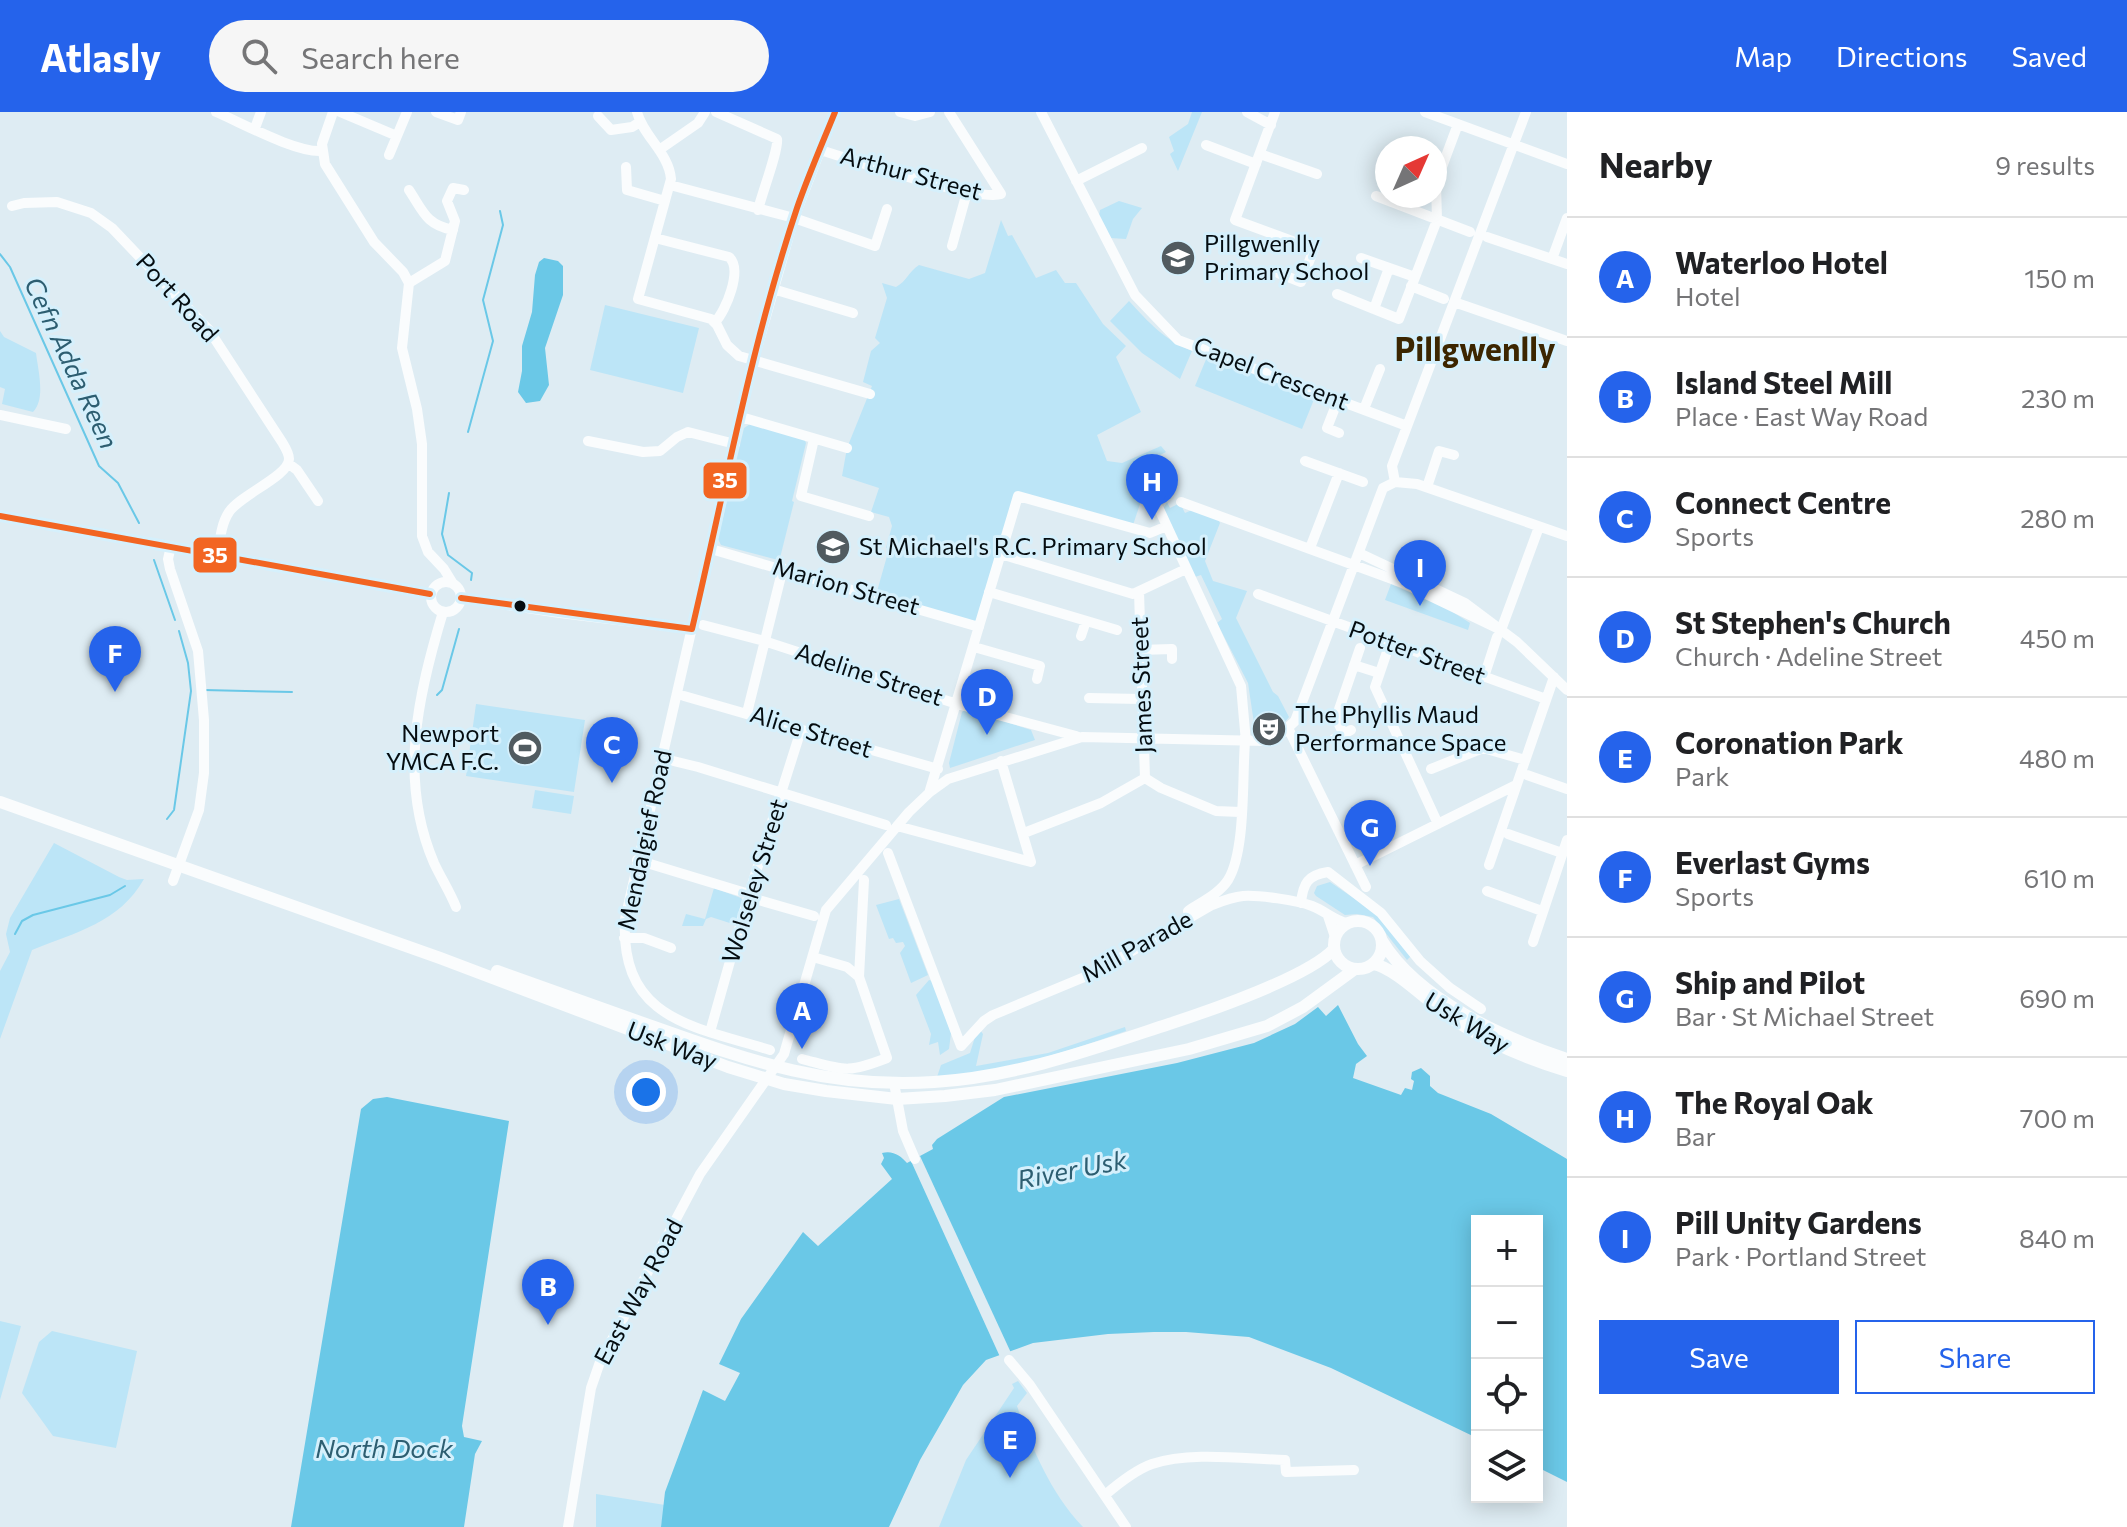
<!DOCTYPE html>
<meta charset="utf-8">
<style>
:root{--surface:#fff;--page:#f6f6f6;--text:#202124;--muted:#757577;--line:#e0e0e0;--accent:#2563eb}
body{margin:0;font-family:Commissioner,sans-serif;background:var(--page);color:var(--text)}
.controls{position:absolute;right:24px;bottom:24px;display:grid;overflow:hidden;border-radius:0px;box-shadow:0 4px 20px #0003}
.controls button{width:72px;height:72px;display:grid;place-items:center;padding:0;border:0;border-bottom:2px solid var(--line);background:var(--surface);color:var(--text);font:40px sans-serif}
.compass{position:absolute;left:1375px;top:24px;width:72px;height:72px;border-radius:50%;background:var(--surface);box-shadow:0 4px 20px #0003;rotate:45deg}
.you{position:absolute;left:646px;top:980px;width:28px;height:28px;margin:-20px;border:6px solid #fff;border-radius:50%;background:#1a73e8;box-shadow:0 0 0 12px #1a73e833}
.badge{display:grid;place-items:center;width:52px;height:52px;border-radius:50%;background:var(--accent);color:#fff;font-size:26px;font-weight:700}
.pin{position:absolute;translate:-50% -66px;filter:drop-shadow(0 2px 4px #0008)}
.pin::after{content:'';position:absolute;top:42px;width:28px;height:24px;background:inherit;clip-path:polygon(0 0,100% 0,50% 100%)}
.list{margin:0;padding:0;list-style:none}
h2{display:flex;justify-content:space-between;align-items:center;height:104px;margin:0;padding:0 32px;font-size:34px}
h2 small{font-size:26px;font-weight:400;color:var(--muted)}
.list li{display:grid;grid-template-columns:52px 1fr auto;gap:24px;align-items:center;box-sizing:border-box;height:120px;padding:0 32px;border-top:2px solid var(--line)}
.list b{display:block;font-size:30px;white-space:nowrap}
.list p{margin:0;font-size:26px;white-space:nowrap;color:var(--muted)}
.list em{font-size:26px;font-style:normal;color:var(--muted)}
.actions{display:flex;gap:16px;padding:24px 32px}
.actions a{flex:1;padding:18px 0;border:2px solid var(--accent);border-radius:0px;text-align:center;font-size:28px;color:var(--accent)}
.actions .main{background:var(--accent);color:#fff}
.icon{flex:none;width:44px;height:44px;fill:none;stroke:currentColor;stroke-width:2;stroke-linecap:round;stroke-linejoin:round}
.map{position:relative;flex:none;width:1567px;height:1415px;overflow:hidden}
header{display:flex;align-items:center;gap:48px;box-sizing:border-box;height:112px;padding:0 40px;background:var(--accent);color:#fff}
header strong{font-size:38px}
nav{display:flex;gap:44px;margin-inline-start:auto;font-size:28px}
.search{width:560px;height:72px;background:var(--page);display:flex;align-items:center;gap:20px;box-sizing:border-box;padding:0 28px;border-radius:44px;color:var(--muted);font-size:30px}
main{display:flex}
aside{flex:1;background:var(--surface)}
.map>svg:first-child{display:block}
</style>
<header>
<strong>Atlasly</strong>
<div class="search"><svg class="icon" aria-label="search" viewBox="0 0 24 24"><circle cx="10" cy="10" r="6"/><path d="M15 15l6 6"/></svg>Search here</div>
<nav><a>Map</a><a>Directions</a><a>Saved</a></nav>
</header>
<main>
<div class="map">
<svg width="1567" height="1415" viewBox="0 0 1567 1415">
<rect width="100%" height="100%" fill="#deecf3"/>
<path fill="#bce5f7" d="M1192,0H1202L1178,59L1170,42L1174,39L1169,25L1188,12Z
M1119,89L1142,96L1133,107L1126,127L1110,126L1099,104L1100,98Z
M1001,108L1008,124L1012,123L1036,166L1056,158L1065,171H1076L1103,212L1126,234L1116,245L1141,300L1097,323L1107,349L1122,351L1161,334L1166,340L1136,355L1152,386L1157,384L1163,391L1159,397L1152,391L1141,389L1132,416L1018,384L979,515L876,483L889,437L886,436L892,414L889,405L871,400L879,376L842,364L847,336L872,274L863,270L871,239L880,231L875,226L887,186L882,171L896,175C907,169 909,159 919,153L969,167L985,161Z
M1129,189C1149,211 1165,228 1192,239L1180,267L1142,241L1110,209Z
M605,193L699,216L683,281L590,258Z
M0,219L4,225L36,241C38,258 46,287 33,300L2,292L5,277L0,275Z
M1207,245L1315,285L1302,317L1195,274Z
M750,312L804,327L806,331L792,389L794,390L780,446L778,448L721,433L718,427L744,316Z
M1167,390L1170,396L1180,391L1185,401L1192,398L1218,407L1220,411L1205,449L1213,469L1247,479L1236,506L1273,580L1278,584L1289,605L1279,617L1260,621L1255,618L1248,571L1217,511L1222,507L1201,463L1195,465L1163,397Z
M1391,472L1448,497L1470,511L1468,518L1385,488Z
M476,592L585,608L574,680L466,664Z
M966,597L1031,618L1035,628L950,656L949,651L962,600Z
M535,678L574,684L571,702L532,696Z
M54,731L119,765L127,768L144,767C119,811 76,820 32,838L0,927V859L10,840L6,822L10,806Z
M1330,770L1383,806L1411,844L1407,848L1373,805L1357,802L1345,803L1316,784L1314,781L1317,774Z
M714,776L741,786L743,789L736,813L711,805L706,807L703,814H682L686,802L705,807Z
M899,787L928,863L911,871L900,841L905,834L903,830L896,831L893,826L889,827L876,793Z
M929,868L933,869L951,921L949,937L940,943L938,930L929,933L931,922L916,883Z
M1125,915L1126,919C1064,941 1003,960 937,965L941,953L970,941L975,925L980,918L983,922L976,954L1048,941Z
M0,1209L21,1214L0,1288Z
M52,1219L137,1239L116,1336L53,1324L22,1281L39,1230Z
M1018,1269L1027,1281L1017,1294C1033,1338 1050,1380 1083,1415H939L966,1348L1014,1276L1012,1272Z
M596,1382L665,1393L661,1415H596Z"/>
<path fill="#6ac8e7" d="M544,146L558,149L563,154V183L545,236L549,273L540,289L526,291L518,280L522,259V234L532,200L535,163L539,150Z
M1338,893L1358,932L1367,944L1356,952L1353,966L1401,983L1405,976L1412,978L1414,969L1411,967L1412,960L1421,956L1430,964V974L1438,981L1491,1002L1567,1047V1370L1537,1355V1109H1477V1326L1331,1256L1249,1225L1186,1220H1154L1108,1222L1033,1231L986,1248L963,1273L920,1348L889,1415H661L665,1380L703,1278L725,1289L740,1261L719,1252L741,1207L803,1120L818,1134L892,1067L881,1052L884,1046L882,1041C893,1038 901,1044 907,1051L933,1037L932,1033L937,1027L1004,985L1177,951L1254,931L1295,912L1318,895L1326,904Z
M387,985L509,1009L462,1314L464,1325L482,1329L475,1342L464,1415H291L361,997L373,987Z"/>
<path fill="#deecf3" d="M920,1044L1012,1243L1001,1247L911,1049Z"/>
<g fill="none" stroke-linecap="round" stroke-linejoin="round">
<path stroke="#6ac8e7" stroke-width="2" d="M0,142L10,155L99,354L118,371L139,411
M468,320L493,229L483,188L503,113L500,99
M449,381L442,422L448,443L472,461L471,468
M154,448L175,508
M204,578L292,580
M437,583L442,578L459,517
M167,707L174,698L191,579L188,551L179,519
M15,822L22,809L33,803L110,783L125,774"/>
<path stroke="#fafcfd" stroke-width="10" d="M216,0C242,11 296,41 322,39
M333,0L322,32L325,52L374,130L403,160L409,171L402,236L417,297L422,332V424L428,440L444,457L452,470
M340,0L397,24
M436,0L458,8L461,0
M637,0C643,24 669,41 671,67L638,187L711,207L717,213L727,233L739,244L870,282
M716,0L777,27C779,37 761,84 758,98
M900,0L915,4L930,0
M1041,0L1135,183L1178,228L1407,314
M1247,0L1271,13
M1275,0L1235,108L1314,137L1301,170L1278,161
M1425,0L1567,52
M598,4L611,18L632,15L640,10
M255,16L261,0
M1206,33L1256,52
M659,38L698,11L705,0
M820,38C851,47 977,90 1001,82L949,0
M1260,42L1317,62
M389,43L407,0
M626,55L627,78L665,89
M1076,69L1142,36
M670,73L794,106L875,134L887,97
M409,78C423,99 426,113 453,118
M1376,84L1470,120
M12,94L24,91L57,90L91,101L112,116L209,218L282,330C285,335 289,341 289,347C289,364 240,383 229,400C221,412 220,428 218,442
M1487,125L1567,152
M655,126L729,145C743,157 726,199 715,210
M952,134L967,80
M1361,146L1415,165
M1552,147L1567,106
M1389,156L1374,197L1399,207L1437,108L1436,71L1458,12
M409,171L445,149L455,109L447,89L453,76L464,78
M1411,174L1444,187
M773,177L853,201
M1337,182L1374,197
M1454,190L1567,229
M1338,288L1327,316L1339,321
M1364,297L1380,257
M0,303L66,317
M741,305L847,336
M814,327L801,384L869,404
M588,329L643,340L660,339L677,325L688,320L735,332
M1305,349L1363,370
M289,352L297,358L318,389
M1395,370L1392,354L1526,0
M1427,375L1439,339L1454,343
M1181,390L1403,471L1501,518
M1159,397L1241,574L1246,630
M0,404L430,482
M171,434L168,447L170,457L198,539L204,608V661L199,698L173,769
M1310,436L1339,361
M711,437L979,515
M1359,441L1465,491L1517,530L1567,578
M1001,442L1133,482L1186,457
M431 485a15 15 0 1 1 30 0a15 15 0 1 1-30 0Z
M989,480L1117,518
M1139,480L1145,666
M1258,482L1546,587
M461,486L560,501L692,517
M443,500C418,583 398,667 434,751C441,766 450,780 456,795
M703,513L764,529L957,592L1076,624
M1501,518L1539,415
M1081,524L1086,509
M1390,531L1375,575L1438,712
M974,535L1040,554L1037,567
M1140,538L1172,537V547
M1354,553L1379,561
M1484,565L1497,525
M684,584L938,657
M1089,586L1141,587
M747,601L783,456
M1289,618L1366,775
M1343,621L1336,606L1360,536
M1334,627L1351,618
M661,646L698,655L886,713
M1431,657L1483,636L1525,648
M1527,663L1567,677
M1145,666L1161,676L1216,699L1240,700
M930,678L1018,384L1150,421L1167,414
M897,714L1031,750L1001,649
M1024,721L1101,691L1145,666
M1508,722L1562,741
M888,741L961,934L984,909L993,903L1094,861L1212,793C1222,789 1232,785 1243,784C1259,783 1297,788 1312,794C1325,799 1334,808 1346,811
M637,748L749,782
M1355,753L1516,673
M1489,753L1554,565
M1487,779L1542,799
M748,785L814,804
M1301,791C1303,771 1308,763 1328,760L1381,801L1420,849L1450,876L1481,897
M1188,799C1201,790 1219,782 1228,768C1246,739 1242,666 1245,630
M1328,804L1335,825
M624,826H644L671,836
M1533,830L1567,728
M813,845L847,855L859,865L864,768
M710,920L749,782L801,618
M770,938C691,914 620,907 625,807L753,250L794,106L835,0
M802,947C844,958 846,962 887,946L859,865
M894,971L903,1019L915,1047
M1009,1248L1030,1273L1126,1415
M1105,1383C1119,1371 1135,1358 1152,1352C1190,1339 1245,1347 1285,1348L1286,1360L1354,1358
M568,1415L591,1276L600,1250L700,1062L784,942L826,798L909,700L930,680L948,667L1082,625L1265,629L1277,626L1295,609L1383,376L1395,370L1417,372L1567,424"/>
<path stroke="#fafcfd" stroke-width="12" d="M0,690L440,846L728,955L784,972L826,979L897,987L945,984L995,978L1189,937L1267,914L1303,895L1355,857
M1334 833a24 24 0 1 1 48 0a24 24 0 1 1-48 0Z
M1382,829C1418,888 1504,926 1567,947
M1373,852C1395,855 1432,894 1454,908C1489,931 1527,947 1567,959
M497,859C550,878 603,897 657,916C753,950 831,977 934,970C1016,965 1093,937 1169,912C1209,899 1308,865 1334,837"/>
<g stroke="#d5f0fc" stroke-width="12">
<path id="bus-1" d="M0,404L430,482
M461,486L692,517C725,377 751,233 797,96C808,64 822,32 835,0"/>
</g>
<use href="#bus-1" stroke="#f26522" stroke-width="6"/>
</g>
<defs>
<g id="school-disc" transform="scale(1.8)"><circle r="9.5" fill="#515b60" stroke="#d5f0fc"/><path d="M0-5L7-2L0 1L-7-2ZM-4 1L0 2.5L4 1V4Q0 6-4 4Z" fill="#fff"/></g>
<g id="theatre-disc" transform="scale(1.8)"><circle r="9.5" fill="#515b60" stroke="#d5f0fc"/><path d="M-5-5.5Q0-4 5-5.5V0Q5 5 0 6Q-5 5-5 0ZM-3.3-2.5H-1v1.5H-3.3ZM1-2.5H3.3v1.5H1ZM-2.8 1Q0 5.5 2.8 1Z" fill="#fff"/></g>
<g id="stadium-disc" transform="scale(1.8)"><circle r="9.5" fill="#515b60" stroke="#d5f0fc"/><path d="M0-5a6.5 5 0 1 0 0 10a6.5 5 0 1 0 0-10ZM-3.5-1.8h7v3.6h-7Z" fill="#fff"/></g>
</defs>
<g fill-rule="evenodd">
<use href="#school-disc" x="1178" y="146"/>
<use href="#school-disc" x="833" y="435"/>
<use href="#theatre-disc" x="1269" y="617"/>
<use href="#stadium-disc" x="525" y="636"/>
</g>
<circle fill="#050d11" stroke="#d5f0fc" stroke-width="3" cx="520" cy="494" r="7"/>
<g text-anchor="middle" stroke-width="6" stroke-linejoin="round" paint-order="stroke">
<g font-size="24" fill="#050d11" stroke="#d5f0fc">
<text transform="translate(911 62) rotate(15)" y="8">Arthur Street</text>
<text transform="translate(177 186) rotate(48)" y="8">Port Road</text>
<text transform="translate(1271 262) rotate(21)" y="8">Capel Crescent</text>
<text transform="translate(846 475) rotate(16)" y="8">Marion Street</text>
<text transform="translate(1417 541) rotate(20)" y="8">Potter Street</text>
<text transform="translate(869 563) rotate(18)" y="8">Adeline Street</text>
<text transform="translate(1142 573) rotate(-92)" y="8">James Street</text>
<text transform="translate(811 620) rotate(17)" y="8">Alice Street</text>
<text transform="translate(645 728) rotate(-78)" y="8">Mendalgief Road</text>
<text transform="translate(755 769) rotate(-73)" y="8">Wolseley Street</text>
<text transform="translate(1137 835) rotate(-29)" y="8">Mill Parade</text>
<text transform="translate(1467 911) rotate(31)" y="8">Usk Way</text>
<text transform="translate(672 934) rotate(21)" y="8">Usk Way</text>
<text transform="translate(639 1180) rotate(-62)" y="8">East Way Road</text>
</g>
<g font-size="24" fill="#050d11" stroke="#d5f0fc" text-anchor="start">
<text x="1204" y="140">Pillgwenlly<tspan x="1204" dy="28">Primary School</tspan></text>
<text x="859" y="443">St Michael's R.C. Primary School</text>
<text x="1295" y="611">The Phyllis Maud<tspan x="1295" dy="28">Performance Space</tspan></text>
<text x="499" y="630" text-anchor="end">Newport<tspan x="499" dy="28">YMCA F.C.</tspan></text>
</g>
<g font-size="26" font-style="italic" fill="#2d5e71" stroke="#d5f0fc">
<text transform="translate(71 251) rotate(65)" y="9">Cefn Adda Reen</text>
<text transform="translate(1072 1058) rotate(-11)" y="9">River Usk</text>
<text x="384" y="1346">North Dock</text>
</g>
<g font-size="32" font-weight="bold" fill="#3c2601" stroke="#d5f0fc">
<text x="1475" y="249">Pillgwenlly</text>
</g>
</g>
<g stroke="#d5f0fc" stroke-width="3">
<rect x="702" y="349" width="46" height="39" rx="8" fill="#f26522"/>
<rect x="192" y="424" width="46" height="38" rx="8" fill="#f26522"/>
</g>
<g font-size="22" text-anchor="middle" font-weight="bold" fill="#fff">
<text x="725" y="376">35</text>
<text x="215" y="451">35</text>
</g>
</svg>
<div class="controls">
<button>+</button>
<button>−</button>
<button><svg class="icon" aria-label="locate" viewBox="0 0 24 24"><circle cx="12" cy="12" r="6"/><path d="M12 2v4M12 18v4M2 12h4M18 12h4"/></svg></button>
<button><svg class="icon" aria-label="layers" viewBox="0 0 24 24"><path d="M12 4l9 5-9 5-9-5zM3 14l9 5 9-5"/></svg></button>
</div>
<svg class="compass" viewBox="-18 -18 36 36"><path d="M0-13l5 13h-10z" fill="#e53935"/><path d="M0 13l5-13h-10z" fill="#757577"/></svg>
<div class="you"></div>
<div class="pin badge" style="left:802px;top:937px">A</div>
<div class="pin badge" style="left:548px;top:1213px">B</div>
<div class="pin badge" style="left:612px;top:671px">C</div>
<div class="pin badge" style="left:987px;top:623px">D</div>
<div class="pin badge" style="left:1010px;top:1366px">E</div>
<div class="pin badge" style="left:115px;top:580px">F</div>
<div class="pin badge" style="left:1370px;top:754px">G</div>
<div class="pin badge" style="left:1152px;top:408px">H</div>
<div class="pin badge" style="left:1420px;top:494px">I</div>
</div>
<aside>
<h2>Nearby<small>9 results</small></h2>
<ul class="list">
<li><span class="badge">A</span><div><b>Waterloo Hotel</b><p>Hotel</p></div><em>150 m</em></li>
<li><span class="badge">B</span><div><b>Island Steel Mill</b><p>Place · East Way Road</p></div><em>230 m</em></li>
<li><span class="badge">C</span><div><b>Connect Centre</b><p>Sports</p></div><em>280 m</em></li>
<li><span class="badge">D</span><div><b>St Stephen's Church</b><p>Church · Adeline Street</p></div><em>450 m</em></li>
<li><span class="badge">E</span><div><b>Coronation Park</b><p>Park</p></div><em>480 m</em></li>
<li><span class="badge">F</span><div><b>Everlast Gyms</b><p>Sports</p></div><em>610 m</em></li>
<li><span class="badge">G</span><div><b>Ship and Pilot</b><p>Bar · St Michael Street</p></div><em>690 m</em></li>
<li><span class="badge">H</span><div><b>The Royal Oak</b><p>Bar</p></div><em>700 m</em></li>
<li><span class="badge">I</span><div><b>Pill Unity Gardens</b><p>Park · Portland Street</p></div><em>840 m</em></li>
</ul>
<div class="actions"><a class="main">Save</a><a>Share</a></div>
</aside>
</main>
